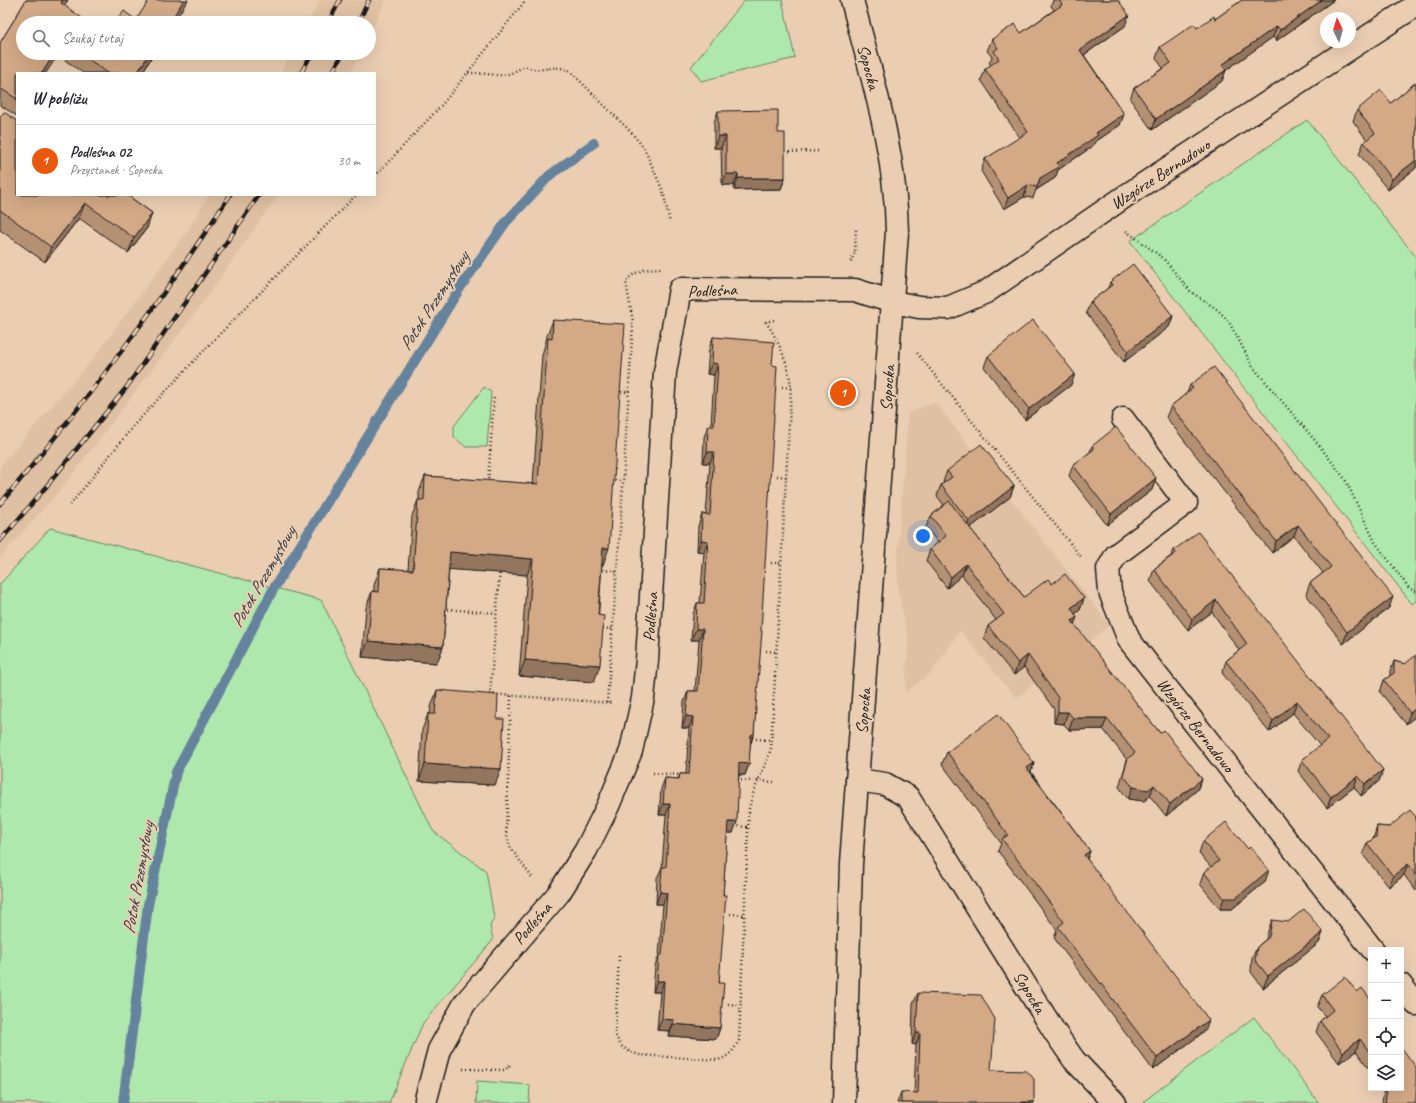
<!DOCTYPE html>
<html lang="pl">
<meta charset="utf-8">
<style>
:root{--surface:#fff;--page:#f2f2f3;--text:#2b2b33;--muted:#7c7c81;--line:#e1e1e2;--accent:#ea580c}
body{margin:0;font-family:Caveat,sans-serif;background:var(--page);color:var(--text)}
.controls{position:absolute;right:12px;bottom:12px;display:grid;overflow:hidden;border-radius:0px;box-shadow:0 4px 16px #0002}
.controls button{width:36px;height:36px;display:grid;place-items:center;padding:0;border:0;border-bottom:1px solid var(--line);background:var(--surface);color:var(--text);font:20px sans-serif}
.compass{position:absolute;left:1320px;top:12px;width:36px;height:36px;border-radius:50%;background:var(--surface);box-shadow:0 4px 16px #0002;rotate:355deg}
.you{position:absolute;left:923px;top:536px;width:14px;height:14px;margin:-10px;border:3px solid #fff;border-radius:50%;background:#1a73e8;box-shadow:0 0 0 6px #1a73e833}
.badge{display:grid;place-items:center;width:26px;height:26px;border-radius:50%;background:var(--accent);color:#fff;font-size:13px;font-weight:700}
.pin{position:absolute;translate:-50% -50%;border:2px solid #fff;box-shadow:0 1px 4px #0006}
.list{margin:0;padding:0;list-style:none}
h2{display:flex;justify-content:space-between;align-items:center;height:52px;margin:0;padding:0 16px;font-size:17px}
h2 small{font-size:13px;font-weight:400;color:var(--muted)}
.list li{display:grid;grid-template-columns:26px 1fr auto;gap:12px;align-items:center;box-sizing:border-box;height:72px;padding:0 16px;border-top:1px solid var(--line)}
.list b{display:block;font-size:15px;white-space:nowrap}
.list p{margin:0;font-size:13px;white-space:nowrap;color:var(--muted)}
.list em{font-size:13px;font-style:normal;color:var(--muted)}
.icon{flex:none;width:22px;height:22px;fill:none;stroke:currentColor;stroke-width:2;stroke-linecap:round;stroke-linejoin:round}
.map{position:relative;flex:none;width:1416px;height:1103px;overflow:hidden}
.search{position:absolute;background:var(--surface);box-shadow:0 4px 16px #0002;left:16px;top:16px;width:360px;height:44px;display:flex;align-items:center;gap:10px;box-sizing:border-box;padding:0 14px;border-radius:22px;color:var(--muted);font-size:15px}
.panel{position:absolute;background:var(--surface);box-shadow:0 4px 16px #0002;left:16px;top:72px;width:360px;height:124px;border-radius:0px}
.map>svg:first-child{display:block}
</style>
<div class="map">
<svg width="1416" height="1103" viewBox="0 0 1416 1103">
<rect width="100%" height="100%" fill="#ebceb2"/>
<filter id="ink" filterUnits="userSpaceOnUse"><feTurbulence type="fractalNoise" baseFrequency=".025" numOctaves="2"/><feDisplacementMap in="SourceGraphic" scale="8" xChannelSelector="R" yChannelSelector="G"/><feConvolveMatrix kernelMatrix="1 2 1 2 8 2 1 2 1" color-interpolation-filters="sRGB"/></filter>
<g filter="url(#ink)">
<path fill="#e0c0a2" d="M320,0H386L369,35V23H308Z
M291,53H361L350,73H281Z
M209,195H278L202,304L63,487L0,558V466L92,360L185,234Z
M935,402L1110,625L1016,698L960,631L931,673L905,693L908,639L898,590L897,561L908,413Z"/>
<path fill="#afe8ac" stroke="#668264" d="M745,0H782L795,58L701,81L691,67Z
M1307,120L1416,257V601L1412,604L1130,241Z
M484,387L491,392L487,447H466L454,437V426Z
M50,528L321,600L433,831L486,871L494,918L490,926L493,940L423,1023L389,1103H0V584Z
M1254,1017L1319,1103H1146L1144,1101Z
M477,1081L530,1085L529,1103H476Z"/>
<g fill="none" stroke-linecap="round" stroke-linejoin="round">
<path stroke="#65839c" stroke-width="10" d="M123,1103L148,905L176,772L274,588L458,291L506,222L550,175L594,143"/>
<g stroke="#1c1c1c" stroke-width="25">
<path id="minor" d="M1123,419L1186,503L1116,555L1108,569L1110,592L1129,640L1373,950
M857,780L885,784L908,797L1054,1031L1074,1060L1115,1103
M1401,985L1416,1004
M426,1099L439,1050L465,1003L559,893L586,850L608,806L631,751L643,698L647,660L665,372L680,289L855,290L893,302L919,307L948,308L986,292L1127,195L1416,5"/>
</g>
<g stroke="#1c1c1c" stroke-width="25">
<path id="major" d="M844,1103L851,864L897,232C896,153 872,77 852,0"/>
</g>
<path stroke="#1c1c1c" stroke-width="2.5" stroke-dasharray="1 3" stroke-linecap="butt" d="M468,73C494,72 500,82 524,66C545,75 552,62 570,71L630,131L644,148L663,191L670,223
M789,152L820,151
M375,176L440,107L526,0
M1126,231L1163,258L1191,292L1218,310L1229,322L1253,367L1318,444L1345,479L1375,542L1409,588L1416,591
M851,262L855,252L856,229
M917,353L1082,558
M782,387L791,388
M617,392H629
M777,476L786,477
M611,481H623
M488,483L494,396
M70,505L135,424L209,345L356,195
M771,563H782
M500,570L490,694L613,703
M599,570L617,571
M444,609L496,613
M599,628L613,629
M766,651L777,652
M511,696L506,833L510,847L533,879
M607,703L621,516L633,322L626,282C634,270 647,269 661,268
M756,739L772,740
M653,773L682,775
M737,780L774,782
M734,826L748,827
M730,914L744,915
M619,956L615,1034L621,1046L629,1051L639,1055L718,1060C730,1056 734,1050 739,1040L749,809C753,787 765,769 771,748L791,388C789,365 779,341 766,322L774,320
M728,1004L740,1005
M463,1069L505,1070L512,1063"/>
<use href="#minor" stroke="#ebceb2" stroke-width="22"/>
<use href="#major" stroke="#ebceb2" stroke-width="22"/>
<g stroke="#1c1c1c" stroke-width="4.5">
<path id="rail" d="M328,23L340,0
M358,23L369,0
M301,73L312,53
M332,73L343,53
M0,504C83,406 160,303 230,195
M0,541L45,488L126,388L259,195"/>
</g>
<use href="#rail" stroke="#ebceb2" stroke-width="3" stroke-dasharray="9" stroke-linecap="butt"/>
</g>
<path fill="#b59173" stroke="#1c1c1c" d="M26,0H68L64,5L23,53H154L142,73H83L58,55L17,73V116L0,105V43Z
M1053,0H1118L1125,26L1084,55L1124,114L1120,125L1095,142L1093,146L1058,170L1055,178L1036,190L1033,198L1024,197L1004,209L981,171L985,159L1020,138L981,80L985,69L991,65L989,63L992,57L987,51L992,39L1021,33L1054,10L1051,6Z
M1242,0H1334L1276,41L1273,37L1226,70L1222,81L1152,130L1130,99L1134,88L1163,68L1156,58L1160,47L1215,19Z
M1416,82V168L1388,190L1359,154L1364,142L1367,140L1353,121L1357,110L1391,103Z
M718,111L778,133L785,178L781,189L734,190V185H722L721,148H714V122Z
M0,117L127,195L152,213L147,228L128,253L79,218L45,262L0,230Z
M1110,282L1173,316L1169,327L1124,362L1086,313L1090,302L1108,288Z
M553,320L603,565L602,564L594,682L519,676L527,575L449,569L443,647L437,663L362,657L366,608L372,591H374V585L380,568L408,570L412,516L418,500H419V492L425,476L533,484L542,355L546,341L547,336Z
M713,337L772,365L754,734L750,744L749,764L745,775H739L733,833H727L723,895L719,983L720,1028L716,1039L669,1036L670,1031L657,1030L660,992H653L655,966L659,955L663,904H656L657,878L662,867L666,815H659L661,789L665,778L678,779L680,774H686L689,728H682L684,702L688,691H695L699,640H691L693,614L697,603H700L704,552L697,551L698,526L702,514L706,515L710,463H703L704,437L708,426H711L714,375L707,374L709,349Z
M988,356L1071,385L1025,420L984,367Z
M1190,385L1389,608L1343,644L1306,594L1310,583L1323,573L1294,536L1272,553L1166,417L1171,406L1187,393Z
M1092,446L1156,478L1152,490L1107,525L1069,476L1073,465L1090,452Z
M947,471L1014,486L1010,497L970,528L1024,597L1052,584L1084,598L1080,610L1075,614L1074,625L1160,733L1202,779L1197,790L1166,816L1150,796L1144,801L1128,799L1119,787L1127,760L1103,729L1069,730L1064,724L1054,723V709L1024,667L1014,675L984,638L988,626L996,620L962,575L947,588L926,561L930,549L938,543L926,527L931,516L944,505L937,496L941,485L944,483L943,482Z
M1174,550L1383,770L1379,781L1361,796L1354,787L1327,808L1298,771L1302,760L1320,746L1293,713L1269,732L1222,673L1226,661L1239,650L1212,612L1188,630L1150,581L1154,569L1171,556Z
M1394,661L1405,664L1416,716L1406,724L1380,692L1384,680L1390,676V672Z
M437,690L497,719L501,769L495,785L419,781L422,730L428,714H430L431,707Z
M947,752L1034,763L1031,772L1090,851L1087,859L1205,1031L1153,1070L1054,938L1057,930L998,851L1001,843L942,764Z
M1416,817V891L1404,875L1389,887L1363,855L1367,843L1373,839L1377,826L1389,827Z
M1203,841L1265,882L1232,909H1220L1200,884L1204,872L1211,867L1199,853Z
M1272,920L1323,932L1319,943L1263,988L1251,972L1252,958L1257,947L1266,939L1268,931Z
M1357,992L1371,1000V1071L1356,1051L1339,1063L1316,1032L1320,1021L1325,1016L1317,1007L1322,995Z
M918,993L991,1070L1034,1102V1103H897L901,1092L914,1093L916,1045L912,1044L913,1004Z
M1384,1088H1401L1416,1103H1382Z"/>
<path fill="#94765e" stroke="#1c1c1c" d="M63,0H68L56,17L61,3Z
M184,0H188L173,23H169Z
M1322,0H1334L1276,41L1280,30Z
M1129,15L1125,26L1075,61L1080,50Z
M1277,26L1273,37L1218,76L1222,65Z
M55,53H59L46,73H42Z
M150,53H154L142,73H137Z
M1226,70L1222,81L1152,130L1156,119Z
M1124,114L1120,125L1095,142L1093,146L1058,170L1055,178L1036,190L1040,178L1057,163L1096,133Z
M718,136H726L721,148H714Z
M1416,160V168L1388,190L1392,179Z
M726,174H738L734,185H722Z
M738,178H785L781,189L734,190Z
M1028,185L1024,197L1004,209L1008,198Z
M85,203L79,218L45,262L51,247Z
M152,213L147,228L128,253L134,238Z
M1173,316L1169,327L1124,362L1128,351Z
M712,363L718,364L714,375L707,374Z
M1075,374L1071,385L1025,420L1029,409Z
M707,452H714L710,463H703Z
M1156,478L1152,490L1107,525L1111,514Z
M1014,486L1010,497L965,532L969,521Z
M1298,525L1294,536L1272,553L1276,541Z
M701,540L708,541L704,552L697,551Z
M603,548H609L603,565L597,564Z
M450,552L533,559L527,575L444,569Z
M966,564L962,575L947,588L951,577Z
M1393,597L1389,608L1343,644L1347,632Z
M1084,598L1080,610L1067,620L1071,608Z
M1216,600L1212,612L1188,630L1192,619Z
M1077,617L1073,628L1072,621Z
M696,629H703L699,640H691Z
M368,641L443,647L437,663L362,657Z
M1028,655L1024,667L1014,675L1018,663Z
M525,660L600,665L594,682L519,676Z
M1297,701L1293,713L1269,732L1273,721Z
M1416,708V716L1406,724L1410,713Z
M1058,712H1068L1064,724L1054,723Z
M686,716L693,717L689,728H682Z
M1073,718H1107L1103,729L1069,730Z
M754,734L750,746L751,735Z
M739,763L749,764L745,775L735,774Z
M1034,763L1030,775L1027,768Z
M425,764L501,769L495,785L419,781Z
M1383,770L1379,781L1361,796L1365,784Z
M1358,776L1354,787L1327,808L1331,797Z
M1202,779L1197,790L1166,816L1170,804Z
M1154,785L1150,796L1144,801L1128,799L1133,787Z
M663,804H670L666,815H659Z
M728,822H737L733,833H724Z
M1090,851L1086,862L1084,855Z
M1408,864L1404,875L1389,887L1393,876Z
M1269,870L1265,882L1232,909H1220L1224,898Z
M660,892L667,893L663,904H656Z
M1323,932L1319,943L1263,988L1268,976Z
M657,981H664L660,992H653Z
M662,1019L674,1020L670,1031L657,1030Z
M1209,1020L1205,1031L1153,1070L1157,1058Z
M673,1024L720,1028L716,1039L669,1036Z
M916,1033H920L916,1045L912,1044Z
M1360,1039L1356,1051L1339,1063L1343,1052Z
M1022,1102H1034V1103H1021Z"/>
<path fill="#d3a986" stroke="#1c1c1c" d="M26,0H63L61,3L89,23H23V53H55L42,73H17V99L0,88V43Z
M149,0H184L169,23H115L124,11L136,20Z
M1059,0H1118L1129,15L1080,50L1124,114L1096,133L1098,135L1057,163L1059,167L1040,178L1037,187L1028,185L1008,198L985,159L1028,132L985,69L999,59L994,51L998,48L992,39L1015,24L1021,33L1062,5Z
M1242,0H1322L1280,30L1277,26L1222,65L1226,70L1156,119L1134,88L1171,63L1160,47L1194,24L1197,28L1214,16L1215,19Z
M80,53H150L137,73H108Z
M1416,82V160L1392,179L1364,142L1375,133L1357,110L1381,90L1391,103Z
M778,110V133H785V178H738V174H726V136H718V111Z
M4,112L17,121V195H127L152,213L134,238L85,203L51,247L0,210V117Z
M1133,264L1173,316L1128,351L1090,302L1112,285L1110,282Z
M553,320L625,324L609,548H603L598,615L604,616L600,665L525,660L533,559L450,552L443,647L368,641L372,591L379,592L380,568L413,570L418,500H424L425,476L538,484L548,338L552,339Z
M1033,320L1075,374L1029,409L988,356Z
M713,337L774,342L772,365L777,366L761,631H762L754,734L751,735L749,764L739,763L737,822H728L723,895H726L719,983H724L720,1028L673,1024L674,1020L662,1019L664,981H657L659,955H662L667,893L660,892L662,867H666L670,804H663L665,778L679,779L680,774H689L693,717L686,716L688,691H698L703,629H696L697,603H704L708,541L701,540L702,514L710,515L714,452H707L708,426H714L718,364L712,363Z
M1214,367L1393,597L1347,632L1310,583L1331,567L1298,525L1276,541L1171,406L1193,388L1190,385Z
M1116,427L1156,478L1111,514L1073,465L1094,449L1092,446Z
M981,444L1014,486L969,521L941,485L952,477L947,471Z
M949,501L1024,597L1048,579L1052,584L1065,574L1084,598L1071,608L1077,617L1072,621L1160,733L1164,730L1202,779L1170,804L1154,785L1148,790L1133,787L1123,775L1128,758L1135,753L1107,718H1073L1068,712H1058V698L1028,655L1018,663L988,626L1004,614L966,564L951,577L930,549L946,536L931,516Z
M1198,532L1383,770L1365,784L1358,776L1331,797L1302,760L1328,739L1297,701L1273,721L1226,661L1247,644L1216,600L1192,619L1154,569L1176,553L1174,550Z
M1416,655V708L1410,713L1384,680L1394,673V661L1405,664Z
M437,690L498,695L497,719H504L501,769L425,764L428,714H435Z
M998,714L1034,763L1027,768L1090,851L1084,855L1209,1020L1157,1058L1058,927L1064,922L1002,839L1008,835L947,752Z
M1410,810L1416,817V874L1408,864L1393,876L1367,843L1376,837L1377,826L1389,827Z
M1226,822L1248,849L1250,847L1269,870L1236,898H1224L1204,872L1219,861L1203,841Z
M1304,909L1323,932L1268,976L1255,960L1257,947L1269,937L1272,920L1288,922Z
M1345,977L1357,992L1362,988L1371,1000V1054L1360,1039L1343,1052L1320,1021L1333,1010L1322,995Z
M918,993L981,995L995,1019L991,1070L1027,1071L1034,1079V1102H1022V1103H901V1092L918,1093L920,1033H916Z
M1401,1047L1416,1067V1103H1385L1387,1088H1401Z"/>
</g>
<g text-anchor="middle" stroke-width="4" stroke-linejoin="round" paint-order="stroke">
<g font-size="17" fill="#1c1c1c" stroke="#ebceb2">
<text transform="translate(869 67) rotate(75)" y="6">Sopocka</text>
<text transform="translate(1160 174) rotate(-33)" y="6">Wzgórze Bernadowo</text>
<text transform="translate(712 290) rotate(-3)" y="6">Podleśna</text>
<text transform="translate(887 388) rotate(-86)" y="6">Sopocka</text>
<text transform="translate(650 617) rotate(-86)" y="6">Podleśna</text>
<text transform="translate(863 711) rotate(-85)" y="6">Sopocka</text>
<text transform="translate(1196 725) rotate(52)" y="6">Wzgórze Bernadowo</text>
<text transform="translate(532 923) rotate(-49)" y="6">Podleśna</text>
<text transform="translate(1030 992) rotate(58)" y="6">Sopocka</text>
</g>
<g font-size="18" font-style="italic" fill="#343e47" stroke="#ebceb2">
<text transform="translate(434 301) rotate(-57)" y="6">Potok Przemysłowy</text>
<text transform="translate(263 577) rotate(-60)" y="6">Potok Przemysłowy</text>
<text transform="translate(138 878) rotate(-80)" y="6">Potok Przemysłowy</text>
</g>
</g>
</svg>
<div class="controls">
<button>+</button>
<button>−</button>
<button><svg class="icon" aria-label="locate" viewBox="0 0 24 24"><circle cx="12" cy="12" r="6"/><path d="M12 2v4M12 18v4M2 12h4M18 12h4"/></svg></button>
<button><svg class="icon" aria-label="layers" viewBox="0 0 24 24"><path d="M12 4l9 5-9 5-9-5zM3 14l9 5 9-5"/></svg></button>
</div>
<svg class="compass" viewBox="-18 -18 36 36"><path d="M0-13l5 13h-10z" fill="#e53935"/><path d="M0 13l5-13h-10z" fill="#7c7c81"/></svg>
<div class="you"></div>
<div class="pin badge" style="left:843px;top:393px">1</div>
<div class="search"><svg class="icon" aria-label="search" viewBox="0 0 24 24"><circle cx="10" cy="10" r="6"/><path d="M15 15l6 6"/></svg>Szukaj tutaj</div>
<section class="panel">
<h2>W pobliżu<small></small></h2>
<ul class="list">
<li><span class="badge">1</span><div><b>Podleśna 02</b><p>Przystanek · Sopocka</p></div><em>30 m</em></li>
</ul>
</section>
</div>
